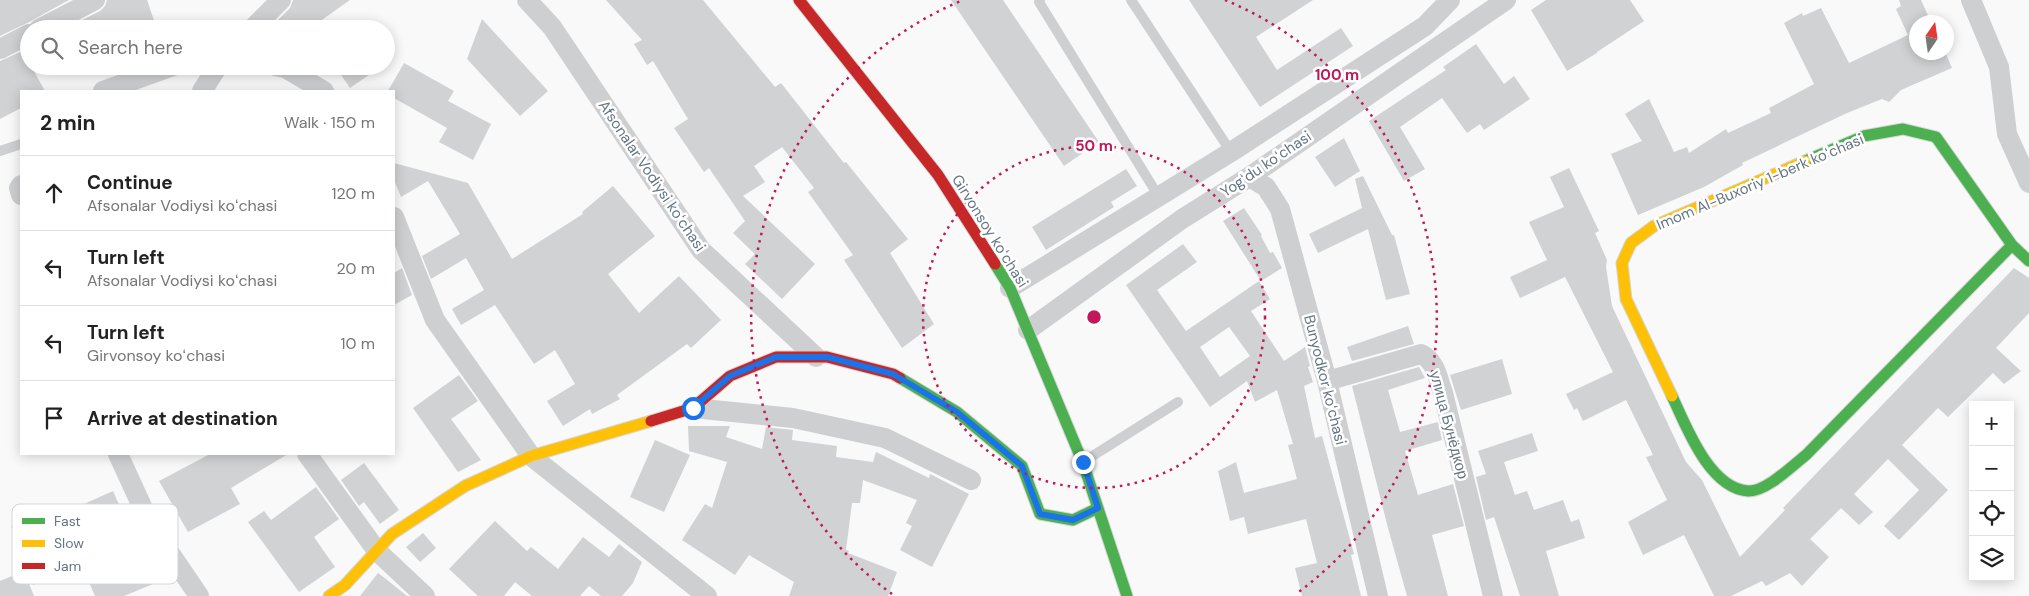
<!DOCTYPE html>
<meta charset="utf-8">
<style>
:root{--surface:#fff;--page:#f2f2f2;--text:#222;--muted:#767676;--line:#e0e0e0}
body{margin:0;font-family:"DM Sans",sans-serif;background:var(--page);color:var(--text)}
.controls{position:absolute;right:15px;bottom:15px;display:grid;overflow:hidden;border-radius:0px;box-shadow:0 2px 12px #0003}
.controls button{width:45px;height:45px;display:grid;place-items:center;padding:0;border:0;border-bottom:1px solid var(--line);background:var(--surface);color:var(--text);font:25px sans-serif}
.compass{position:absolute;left:1909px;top:15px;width:45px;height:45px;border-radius:50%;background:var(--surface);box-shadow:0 2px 12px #0003;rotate:13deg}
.stop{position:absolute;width:15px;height:15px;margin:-11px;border:4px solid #1a73e8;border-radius:50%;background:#fff}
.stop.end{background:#1a73e8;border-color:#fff;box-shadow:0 1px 5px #0008}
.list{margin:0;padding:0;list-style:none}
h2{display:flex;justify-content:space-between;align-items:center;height:65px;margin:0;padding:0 20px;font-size:21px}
h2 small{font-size:16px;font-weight:400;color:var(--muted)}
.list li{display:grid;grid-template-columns:32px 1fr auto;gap:15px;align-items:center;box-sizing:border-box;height:75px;padding:0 20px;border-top:1px solid var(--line)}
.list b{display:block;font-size:19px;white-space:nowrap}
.list p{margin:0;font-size:16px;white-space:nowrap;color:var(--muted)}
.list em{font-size:16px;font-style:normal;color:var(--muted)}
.icon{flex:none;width:28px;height:28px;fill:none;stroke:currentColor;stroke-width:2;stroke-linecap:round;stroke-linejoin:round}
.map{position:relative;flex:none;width:2029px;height:596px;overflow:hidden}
.search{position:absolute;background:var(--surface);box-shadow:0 2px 12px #0003;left:20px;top:20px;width:375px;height:55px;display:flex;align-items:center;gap:12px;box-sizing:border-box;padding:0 18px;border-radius:28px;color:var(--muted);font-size:19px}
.panel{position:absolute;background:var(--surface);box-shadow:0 2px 12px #0003;left:20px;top:90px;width:375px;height:365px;border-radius:0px}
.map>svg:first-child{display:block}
</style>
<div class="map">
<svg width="2029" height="596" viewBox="0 0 2029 596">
<rect width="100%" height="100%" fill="#f9f9f9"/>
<path fill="#d0d2d3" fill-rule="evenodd" d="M0,0H69L29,22L0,36Z
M107,0H147L157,29H65L100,11L105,6Z
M293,0H350L309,29H279L275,23L290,8Z
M606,0H703L775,87L781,83L844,163L846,162L908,239L890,253L934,324L902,348L844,260L853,255L808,192L814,188L782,147L754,166L765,182L743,196L815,264L782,299L745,264L755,254L733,233L745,221L709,168L704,172L674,128L688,119L653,61L647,65L634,44L642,40Z
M951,0H1003L1099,142L1064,166Z
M1189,0H1313L1256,37L1277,70L1341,28L1353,46L1260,107Z
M1546,0H1630L1644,21L1597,52V53L1567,71L1531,10Z
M1899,0H1921L1931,22H1916V52H1945L1952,68L1901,90L1889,102L1882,99L1847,113L1742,163L1743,165L1704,187L1638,215L1611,154L1642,141L1625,114L1649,99L1674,152L1687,147L1689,153L1726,129L1728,133L1771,113L1769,108L1814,84L1784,23L1802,13L1803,16L1821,8L1849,63L1908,35L1896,9L1901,6Z
M482,19L548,91L520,116L467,59Z
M1476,44L1504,84L1514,76L1530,99L1484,130L1480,124L1467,133L1442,98L1400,127L1425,169L1404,181L1369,121L1446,70L1443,67Z
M29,48V66H31L45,91H21V108L0,119V61Z
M404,63L454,91L448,101L491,124L473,160L439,142L447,128L394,98V91H388Z
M335,66H382L350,88Z
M1344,138L1360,171L1335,187L1315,157Z
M394,163L468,183L512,259L583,214L582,212L613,186L655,236L608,274L639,313L679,276L721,320L691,348L687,344L617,395L620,399L592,414L590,409L563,426L547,401L575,384L555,350L534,364L495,305L461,325L452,309L484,290L466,258L431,279L422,256L460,234L428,181L401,197L394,180Z
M1569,168L1599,231L1595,233L1607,260L1606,267L1612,306L1686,462L1702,480L1740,557L1785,510L1783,508L2014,268L2029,278V313L1996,348L2021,371L2004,384L1993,373L1948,417L1938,408L1902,445L1948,490L1899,540L1884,526L1919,490L1888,459L1854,494L1873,512L1859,525L1841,508L1810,539L1829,557L1802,586L1790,573L1766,586L1762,581L1731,596H1714L1684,535L1643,555L1628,522L1667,500L1646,457L1653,455L1626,400L1583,421L1577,408L1574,410L1566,394L1613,372L1565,277L1520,298L1510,277L1547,260L1529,222L1564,207L1550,177Z
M1126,169L1137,186L1111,202L1114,207L1046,250L1032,227Z
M1363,176L1392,235H1394L1410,294L1386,300L1368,229L1318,253L1309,234L1362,208L1355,179Z
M1244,208L1262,235L1261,236L1270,253L1273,252L1282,268L1261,281L1223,221Z
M1183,244L1197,262L1157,290L1186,331L1259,281L1270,299L1251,311L1284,361L1305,347L1310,366L1308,367L1313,382L1304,386L1315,438L1322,436L1354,554L1351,555L1361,596H1302L1295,568L1317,563L1306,519L1248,534L1244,517L1230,521L1218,471L1236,462L1244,493L1297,479L1288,445L1293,444L1277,390L1255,402L1247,381L1210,407L1126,285ZM1229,327L1250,356L1220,377L1200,347Z
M402,268L412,295L394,305V273Z
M1408,326L1414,344L1352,361L1347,347Z
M1502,359L1512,394L1461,410L1450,375Z
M1419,367L1425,378L1388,390L1400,432L1438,422L1442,440L1405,451L1418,495L1453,484L1464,526L1432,535L1448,596H1407L1388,528L1352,386Z
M459,375L478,401L451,419L481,460L458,472L413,408Z
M688,426H730L726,437L762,449L766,427L793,430L792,440L837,446L836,457L873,462L876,452L929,478L930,474L969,494L932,567L900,550L912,526L906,523L917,500L863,480L860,503H852L846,550L849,551L848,553L897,572L888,596H789L794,582L749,555L735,575L682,540L705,504L712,508L727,462L689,451Z
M1532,433L1538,451L1504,462L1515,495L1527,491L1534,510L1563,500L1571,522L1579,519L1585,538L1546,551L1559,596H1520L1494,517L1486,520L1476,477L1486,474L1478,451Z
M655,440L690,455L664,512L630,497Z
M210,454H288L231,488L240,504L188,532L159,481Z
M364,463L399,510L380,524L364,502L359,506L341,480Z
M316,487L339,519L314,537L335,567L299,592L248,522L264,511L271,520Z
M113,491L121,509L97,520L111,551L136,541L153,584L124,596H95L82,566L33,585L11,526L36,516L39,524Z
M495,521L527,551L531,547L558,569L583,537L609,557L619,544L642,562L633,583L622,596H601L589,586L580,596H532L515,582L504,596H478L449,569Z
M423,533L436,548L420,562L406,547Z
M24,571L34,596H0V581Z
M378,573L386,579L407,596H360Z"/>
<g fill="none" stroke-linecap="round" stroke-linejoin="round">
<g stroke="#d5d6d7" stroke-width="13">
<path id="fast" d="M1805,161L1864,136L1903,129L1936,137L2012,245L2029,261
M995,264L1010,288L1083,463L1127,596
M900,378L957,412L1022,466L1040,514L1073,520L1098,508
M1672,396C1686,426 1709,488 1748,491C1766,492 1792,466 1806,455L2012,245"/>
</g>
<g stroke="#d5d6d7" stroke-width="13">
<path id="slow" d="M1672,396L1626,299L1622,263L1631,243L1654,226L1805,161
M329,596L345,585L392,534L465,486L531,456L651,421"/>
</g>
<g stroke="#d5d6d7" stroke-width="13">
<path id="jam" d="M799,0L938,175L995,264
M651,421L693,408L730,376L776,357H827L893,374L900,378"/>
</g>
<path stroke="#cecfd0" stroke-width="10" d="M1040,0L1039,2L1159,197
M1131,0L1231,152
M0,151L21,144
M1083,462L1178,402"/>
<path stroke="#cecfd0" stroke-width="20" d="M527,0L552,27L701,250L816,357
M1971,0L1999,67L2007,134L2029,183
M39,29L95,0
M252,29L281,0
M0,49L29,34
M275,66L285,68L324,91
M103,91L173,66
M202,91L218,66
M1249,177L1266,187L1280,209L1327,381L1378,596
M21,185L19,188L21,195
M394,217L435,320L531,456L707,596
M1010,288L1231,152L1425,26L1450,0
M1028,330L1182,219L1249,177L1506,0
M1327,381L1421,354C1436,361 1438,379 1443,393L1493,596
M693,408L793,418L885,438L971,480
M118,454L150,524L199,596
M307,454L377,551L425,596"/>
<use href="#fast" stroke="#4caf50" stroke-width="11"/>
<use href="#slow" stroke="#ffc107" stroke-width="11"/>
<use href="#jam" stroke="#c62828" stroke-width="11"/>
</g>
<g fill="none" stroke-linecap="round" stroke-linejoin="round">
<path stroke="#1a73e8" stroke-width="6" d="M693,408L730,376L776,357H827L893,374L957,412L1022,466L1040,514L1073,520L1098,508L1083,462"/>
</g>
<g fill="none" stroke="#c2185b" stroke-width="2.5" stroke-dasharray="2.5 5">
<circle cx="1094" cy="317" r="171"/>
<path d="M892 594A343 343 0 0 1 963 0M1225 0A343 343 0 0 1 1296 594"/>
</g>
<g text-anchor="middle" stroke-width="5" stroke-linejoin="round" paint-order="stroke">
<g font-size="15" fill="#657683" stroke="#fff">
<text transform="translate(1266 164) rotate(-34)" y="5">Yogʻdu koʻchasi</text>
<text transform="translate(652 176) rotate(56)" y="5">Afsonalar Vodiysi koʻchasi</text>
<text transform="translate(1760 182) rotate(-23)" y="5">Imom Al-Buxoriy 1-berk koʻchasi</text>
<text transform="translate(990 231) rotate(58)" y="5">Girvonsoy koʻchasi</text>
<text transform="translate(1325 380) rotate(76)" y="5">Bunyodkor koʻchasi</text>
<text transform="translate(1449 425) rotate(75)" y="5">улица Бунёдкор</text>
</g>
</g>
<rect x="12" y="504" width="166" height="80" rx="8" fill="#fff" stroke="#d1d6da" stroke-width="1"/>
<rect x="22" y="518" width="23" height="6" fill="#4caf50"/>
<rect x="22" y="540" width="23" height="7" fill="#ffc107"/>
<rect x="22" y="563" width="23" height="6" fill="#c62828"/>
<g font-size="14" fill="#657683">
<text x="54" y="526">Fast</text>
<text x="54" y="548">Slow</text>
<text x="54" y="571">Jam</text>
</g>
<circle cx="1094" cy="317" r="8" fill="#c2185b" stroke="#fff" stroke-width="2.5"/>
<g font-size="15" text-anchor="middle" font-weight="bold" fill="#c2185b" stroke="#fff" stroke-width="5" stroke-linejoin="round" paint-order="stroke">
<text x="1337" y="80">100 m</text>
<text x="1094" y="151">50 m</text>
</g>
</svg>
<div class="controls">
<button>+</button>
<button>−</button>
<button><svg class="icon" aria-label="locate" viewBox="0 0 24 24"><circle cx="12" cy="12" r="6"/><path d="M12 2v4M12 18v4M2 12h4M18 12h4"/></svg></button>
<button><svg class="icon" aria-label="layers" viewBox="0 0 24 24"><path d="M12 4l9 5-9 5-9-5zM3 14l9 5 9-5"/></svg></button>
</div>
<svg class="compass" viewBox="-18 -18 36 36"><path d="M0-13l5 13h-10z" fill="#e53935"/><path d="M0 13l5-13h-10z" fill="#767676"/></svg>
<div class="stop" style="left:693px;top:408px"></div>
<div class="stop end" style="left:1083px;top:462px"></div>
<div class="search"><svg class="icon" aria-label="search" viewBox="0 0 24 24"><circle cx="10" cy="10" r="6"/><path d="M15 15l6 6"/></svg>Search here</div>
<section class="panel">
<h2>2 min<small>Walk · 150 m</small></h2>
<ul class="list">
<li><svg class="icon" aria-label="ahead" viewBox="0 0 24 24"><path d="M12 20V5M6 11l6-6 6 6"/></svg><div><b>Continue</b><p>Afsonalar Vodiysi koʻchasi</p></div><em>120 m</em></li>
<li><svg class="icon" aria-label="left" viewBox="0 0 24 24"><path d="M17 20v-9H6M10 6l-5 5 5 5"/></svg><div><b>Turn left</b><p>Afsonalar Vodiysi koʻchasi</p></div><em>20 m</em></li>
<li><svg class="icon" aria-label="left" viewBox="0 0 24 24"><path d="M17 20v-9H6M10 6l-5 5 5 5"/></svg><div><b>Turn left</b><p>Girvonsoy koʻchasi</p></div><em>10 m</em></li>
<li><svg class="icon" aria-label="arrive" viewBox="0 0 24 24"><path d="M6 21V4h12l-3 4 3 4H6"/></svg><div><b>Arrive at destination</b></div></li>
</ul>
</section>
</div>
